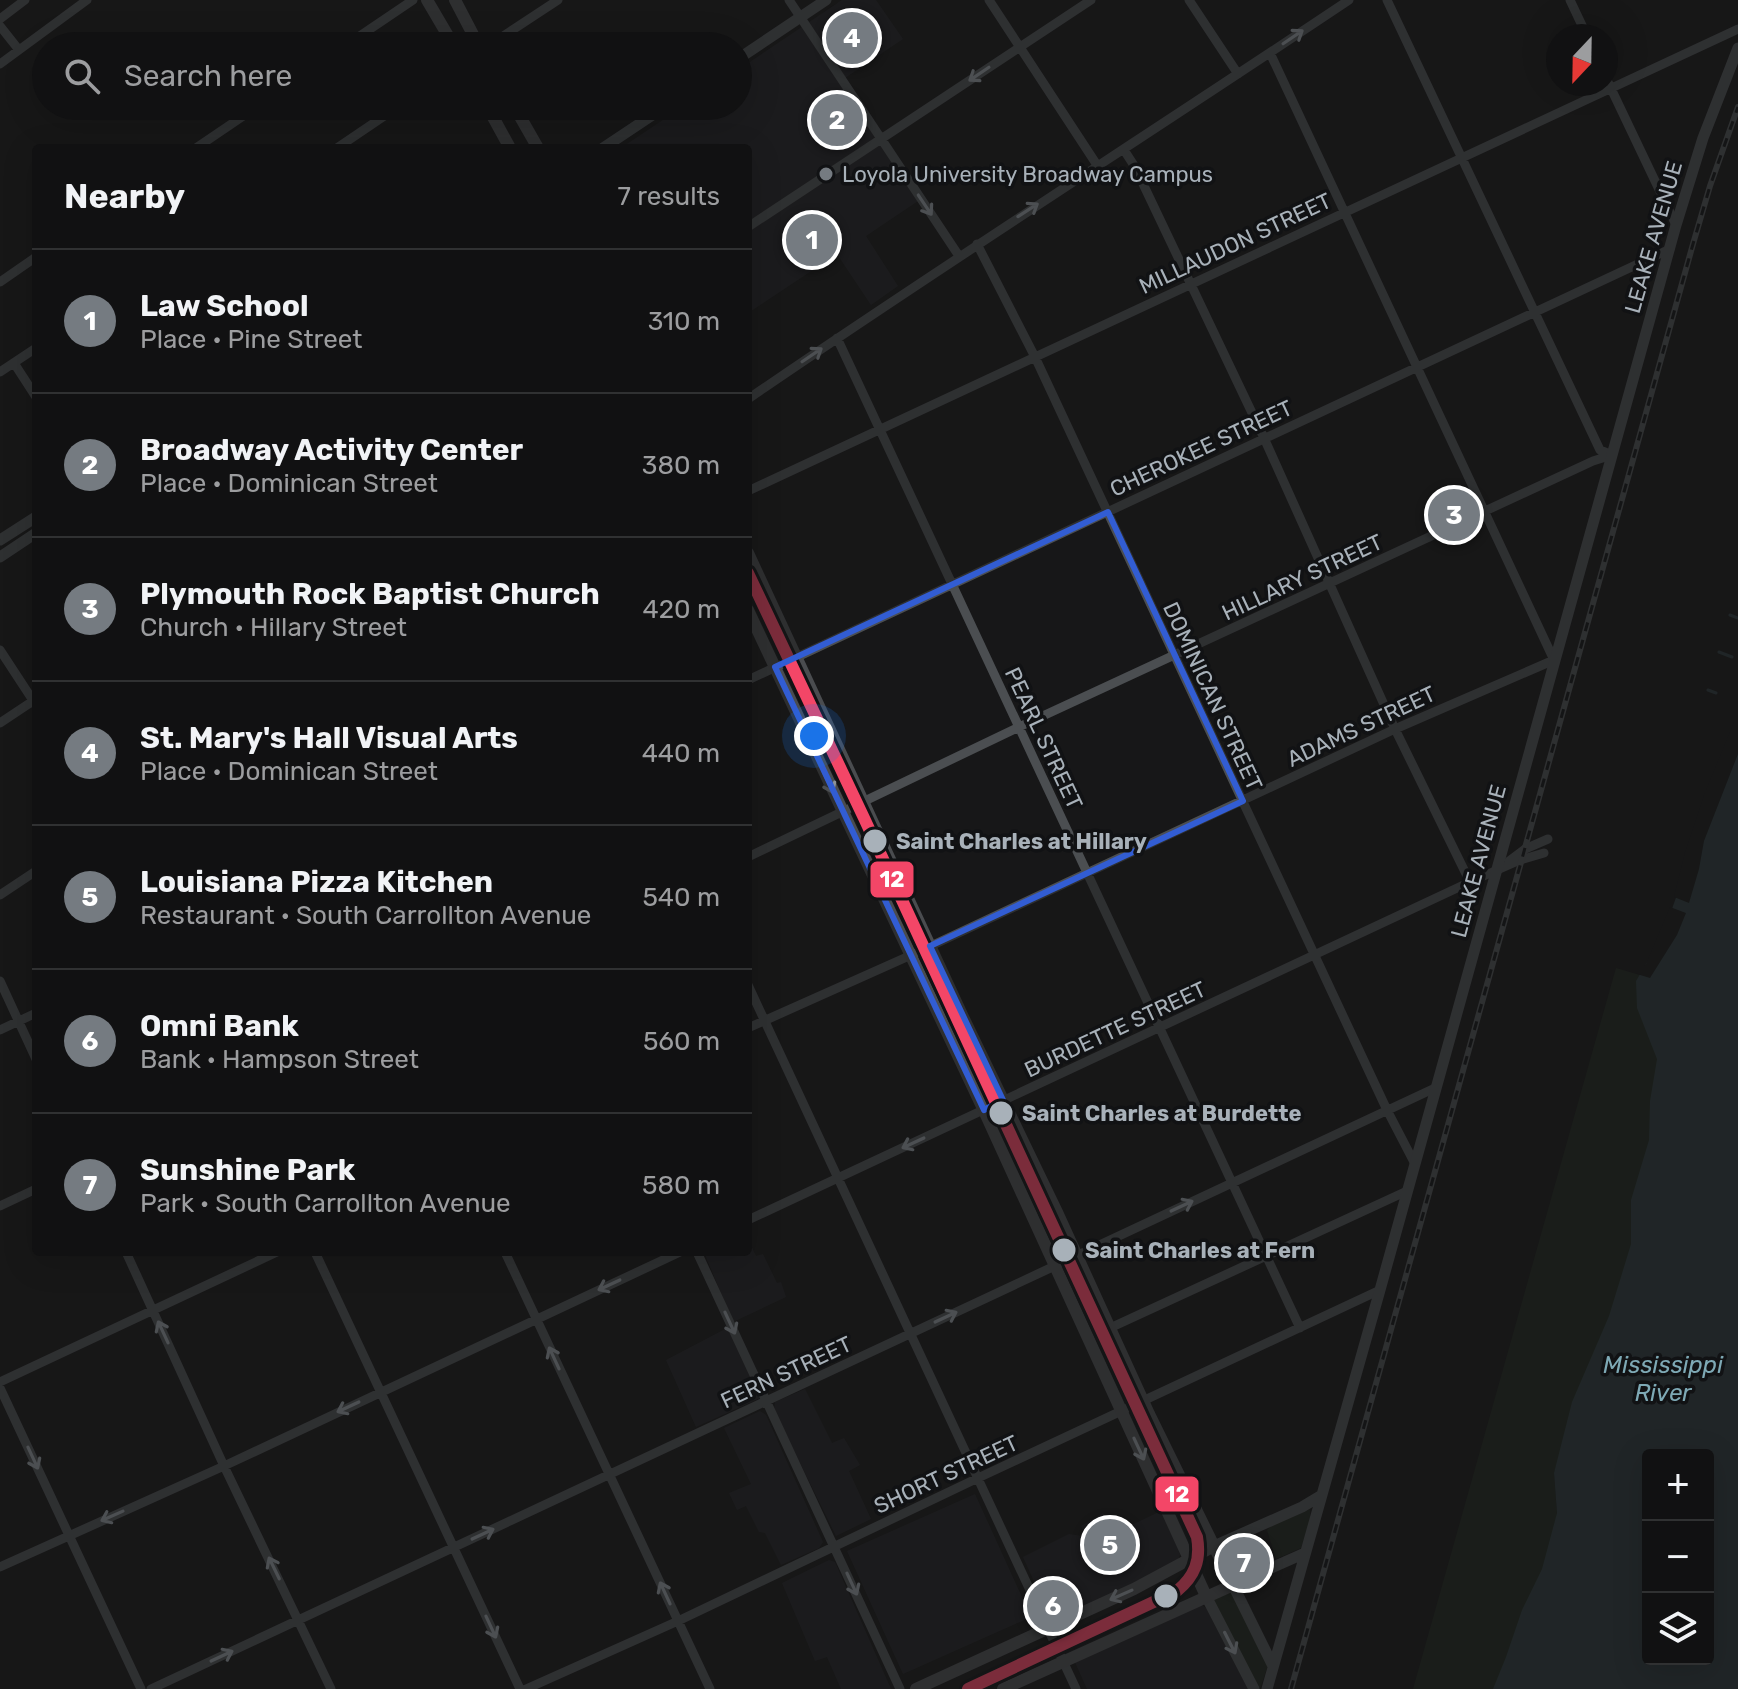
<!DOCTYPE html>
<meta charset="utf-8">
<style>
:root{--surface:#111112;--page:#1e1f20;--text:#f1f3f6;--muted:#9c9d9f;--line:#303132;--accent:#757b81}
body{margin:0;font-family:Rubik,sans-serif;background:var(--page);color:var(--text)}
.controls{position:absolute;right:24px;bottom:24px;display:grid;overflow:hidden;border-radius:8px;box-shadow:0 8px 32px #0002}
.controls button{width:72px;height:72px;display:grid;place-items:center;padding:0;border:0;border-bottom:2px solid var(--line);background:var(--surface);color:var(--text);font:40px sans-serif}
.compass{position:absolute;left:1546px;top:24px;width:72px;height:72px;border-radius:50%;background:var(--surface);box-shadow:0 8px 32px #0002;rotate:202deg}
.you{position:absolute;left:814px;top:736px;width:28px;height:28px;margin:-20px;border:6px solid #fff;border-radius:50%;background:#1a73e8;box-shadow:0 0 0 12px #1a73e833}
.badge{display:grid;place-items:center;width:52px;height:52px;border-radius:50%;background:var(--accent);color:#fff;font-size:26px;font-weight:700}
.pin{position:absolute;translate:-50% -50%;border:4px solid #fff;box-shadow:0 2px 8px #0006}
.list{margin:0;padding:0;list-style:none}
h2{display:flex;justify-content:space-between;align-items:center;height:104px;margin:0;padding:0 32px;font-size:34px}
h2 small{font-size:26px;font-weight:400;color:var(--muted)}
.list li{display:grid;grid-template-columns:52px 1fr auto;gap:24px;align-items:center;box-sizing:border-box;height:144px;padding:0 32px;border-top:2px solid var(--line)}
.list b{display:block;font-size:30px;white-space:nowrap}
.list p{margin:0;font-size:26px;white-space:nowrap;color:var(--muted)}
.list em{font-size:26px;font-style:normal;color:var(--muted)}
.icon{flex:none;width:44px;height:44px;fill:none;stroke:currentColor;stroke-width:2;stroke-linecap:round;stroke-linejoin:round}
.map{position:relative;flex:none;width:1738px;height:1689px;overflow:hidden}
.search{position:absolute;background:var(--surface);box-shadow:0 8px 32px #0002;left:32px;top:32px;width:720px;height:88px;display:flex;align-items:center;gap:20px;box-sizing:border-box;padding:0 28px;border-radius:44px;color:var(--muted);font-size:30px}
.panel{position:absolute;background:var(--surface);box-shadow:0 8px 32px #0002;left:32px;top:144px;width:720px;height:1112px;border-radius:8px}
.map>svg:first-child{display:block}
</style>
<div class="map">
<svg width="1738" height="1689" viewBox="0 0 1738 1689">
<rect width="100%" height="100%" fill="#171718"/>
<path fill="#212124" d="M842,0H876L903,39L842,80L921,199L866,236L898,286L871,305L837,254L748,313V148H621L684,106H738V70Z
M748,1239L756,1256L763,1254L777,1283L781,1282L786,1297L733,1322L706,1257V1253L748,1252Z
M729,1327L760,1398L696,1427L666,1360Z
M805,1389L832,1443L844,1438L860,1465L849,1471L871,1519L836,1536L774,1410L775,1402Z
M760,1411L766,1415L823,1542L819,1548L781,1565L765,1533L759,1532L746,1506L737,1510L729,1493L751,1484L724,1428Z
M975,1494L1031,1617L903,1674L847,1551Z
M1163,1510L1179,1546L1180,1555L1178,1560L1111,1595L1052,1621L1023,1557L1069,1534L1082,1536L1087,1539L1081,1526L1103,1513L1115,1533Z
M829,1560L835,1562L891,1689H841L827,1657L815,1661L782,1583Z
M1200,1604L1206,1608L1248,1689H1087L1074,1660Z"/>
<path fill="#1e251d" d="M1616,968L1650,978L1674,1048L1632,1259L1554,1473L1557,1513L1555,1541L1502,1689H1413Z
M1310,1509V1520L1301,1548L1276,1559L1267,1530L1270,1527Z
M1246,1542L1251,1544L1259,1559V1566L1242,1577L1238,1576L1225,1554V1551L1239,1543Z
M1232,1590L1269,1662L1260,1689L1213,1603L1214,1598Z"/>
<path fill="#2a373a" fill-rule="evenodd" d="M1738,723V1689H1493L1506,1657L1522,1610L1542,1569L1557,1513L1554,1473L1572,1402L1609,1316L1631,1244V1200L1649,1140L1650,1101L1657,1059L1637,1008L1636,981L1662,937ZM1648,1455H1708V1659H1648Z"/>
<path fill="#171718" d="M1738,719V754L1704,841L1699,869L1689,903L1674,897L1685,852L1704,795L1734,722Z
M1670,907L1686,913L1677,935L1650,978L1637,974L1646,964Z"/>
<g fill="none" stroke-linecap="round" stroke-linejoin="round">
<path stroke="#2a373a" stroke-width="3" d="M1730,615L1738,618
M1719,652L1732,657
M1708,690L1716,693"/>
<path stroke="#4b4e51" stroke-width="9" d="M789,0L959,256
M989,0L1097,165
M1189,0L1238,74
M1387,0L1600,450L1612,455
M1570,0L1587,36
M0,19L25,0
M0,26L19,50
M345,46L413,0
M488,46L558,0
M0,64L87,0
M1606,78L1676,225
M196,148L258,106
M337,148L399,106
M1124,150L1135,167L1264,438L1395,729L1470,882
M748,227L1091,0
M977,244L1035,357L1387,1110L1415,1164
M0,282L36,257
M837,338L1300,1328
M14,363L36,397
M0,372L36,348
M748,399C946,263 1149,134 1349,0
M748,491L1738,29
M0,650L36,705
M748,680L1670,249
M0,723L36,699
M748,857L1019,727L1593,461L1612,455
M1509,861L1525,849L1548,839
M0,895L36,871
M0,981L36,1059
M748,985L1076,1689
M748,1028L918,952L1395,729L1554,660L1270,53
M0,1030L36,1013
M0,1206L36,1189
M748,1220L1470,882L1520,860L1544,853
M126,1252L224,1466L331,1689
M315,1252L520,1689
M505,1252L710,1689
M697,1252L900,1689
M1110,1328L1407,1191
M0,1382L277,1252
M0,1388L141,1689
M0,1567L224,1466L680,1252
M151,1689L1435,1088
M526,1689L678,1621L978,1478L1380,1290"/>
<path stroke="#4b4e51" stroke-width="11" d="M738,59L826,0
M603,148L666,106
M0,540L36,517
M0,557L36,533
M1214,1546L1302,1507L1322,1495
M1206,1596L1254,1689
M1273,1666L1233,1585L1305,1553
M1267,1689L1380,1290L1676,225L1703,138L1738,48"/>
<path stroke="#4a4c4f" stroke-width="12" d="M427,0L454,46
M455,0L479,46
M487,106L510,148
M514,106L538,148
M748,553L963,1017L1057,1212L1149,1414L1233,1585L1003,1689
M748,610L986,1115L1206,1596
M916,1689L1134,1589L1214,1546"/>
<g stroke="#4b4e50" stroke-width="6">
<path id="rail" d="M1291,1689L1693,244L1710,186L1738,107"/>
</g>
<use href="#rail" stroke="#111214" stroke-width="3" stroke-dasharray="9" stroke-linecap="butt"/>
<g stroke="#111214" stroke-width="18">
<path id="tram-1" d="M748,573L864,818L1197,1537C1201,1560 1195,1576 1177,1591L968,1689"/>
</g>
<use href="#tram-1" stroke="#f34667" stroke-width="12"/>
</g>
<defs><path id="oneway-shaft" d="M-6 0H5M1.5-3L5.5 0L1.5 3" fill="none" stroke-width="1.6" stroke-linecap="round" stroke-linejoin="round" transform="scale(2)"/></defs>
<g stroke="#8c939a">
<use href="#oneway-shaft" transform="translate(1293 37) rotate(-34)"/>
<use href="#oneway-shaft" transform="translate(979 74) rotate(146)"/>
<use href="#oneway-shaft" transform="translate(925 205) rotate(56)"/>
<use href="#oneway-shaft" transform="translate(1028 210) rotate(-33)"/>
<use href="#oneway-shaft" transform="translate(812 355) rotate(-34)"/>
<use href="#oneway-shaft" transform="translate(913 1143) rotate(155)"/>
<use href="#oneway-shaft" transform="translate(1182 1206) rotate(-25)"/>
<use href="#oneway-shaft" transform="translate(609 1285) rotate(155)"/>
<use href="#oneway-shaft" transform="translate(946 1317) rotate(-25)"/>
<use href="#oneway-shaft" transform="translate(730 1323) rotate(65)"/>
<use href="#oneway-shaft" transform="translate(163 1332) rotate(-115)"/>
<use href="#oneway-shaft" transform="translate(554 1358) rotate(-115)"/>
<use href="#oneway-shaft" transform="translate(348 1407) rotate(155)"/>
<use href="#oneway-shaft" transform="translate(33 1458) rotate(65)"/>
<use href="#oneway-shaft" transform="translate(112 1516) rotate(156)"/>
<use href="#oneway-shaft" transform="translate(483 1534) rotate(-25)"/>
<use href="#oneway-shaft" transform="translate(274 1568) rotate(-116)"/>
<use href="#oneway-shaft" transform="translate(852 1584) rotate(65)"/>
<use href="#oneway-shaft" transform="translate(665 1593) rotate(-115)"/>
<use href="#oneway-shaft" transform="translate(491 1627) rotate(65)"/>
<use href="#oneway-shaft" transform="translate(1230 1643) rotate(63)"/>
<use href="#oneway-shaft" transform="translate(222 1656) rotate(-25)"/>
</g>
<g stroke="#8c9399">
<use href="#oneway-shaft" transform="translate(828 782) rotate(65)"/>
<use href="#oneway-shaft" transform="translate(1139 1449) rotate(65)"/>
<use href="#oneway-shaft" transform="translate(1121 1595) rotate(156)"/>
</g>
<path d="M0 0H1738V1689H0ZM1108,512L1243,801L930,946L1003,1100L984,1110L775,667Z" fill="#171718" fill-opacity=".55" fill-rule="evenodd"/>
<path fill="none" stroke="#325dd3" stroke-width="6" stroke-linejoin="round" d="M1108,512L1243,801L930,946L1003,1100L984,1110L775,667Z"/>
<circle fill="#757b81" stroke="#111214" stroke-width="3" cx="826" cy="174" r="8"/>
<g fill="#a8b1b9" stroke="#111214" stroke-width="3">
<circle cx="875" cy="841" r="13"/>
<circle cx="1001" cy="1113" r="13"/>
<circle cx="1064" cy="1250" r="13"/>
<circle cx="1166" cy="1596" r="13"/>
</g>
<g text-anchor="middle" stroke-width="7" stroke-linejoin="round" paint-order="stroke">
<g font-size="22" fill="#a8b1b9" stroke="#111214" text-anchor="start">
<text x="842" y="182">Loyola University Broadway Campus</text>
</g>
<g font-size="22" fill="#a8b1b9" stroke="#111214">
<text transform="translate(1653 237) rotate(-74)" y="8">LEAKE AVENUE</text>
<text transform="translate(1235 243) rotate(-25)" y="8">MILLAUDON STREET</text>
<text transform="translate(1201 448) rotate(-25)" y="8">CHEROKEE STREET</text>
<text transform="translate(1302 577) rotate(-25)" y="8">HILLARY STREET</text>
<text transform="translate(1213 696) rotate(65)" y="8">DOMINICAN STREET</text>
<text transform="translate(1361 726) rotate(-25)" y="8">ADAMS STREET</text>
<text transform="translate(1044 738) rotate(65)" y="8">PEARL STREET</text>
<text transform="translate(1478 861) rotate(-75)" y="8">LEAKE AVENUE</text>
<text transform="translate(1115 1029) rotate(-25)" y="8">BURDETTE STREET</text>
<text transform="translate(786 1372) rotate(-25)" y="8">FERN STREET</text>
<text transform="translate(946 1474) rotate(-25)" y="8">SHORT STREET</text>
</g>
<g font-size="22" font-weight="bold" fill="#a8b1b9" stroke="#111214" text-anchor="start">
<text x="896" y="849">Saint Charles at Hillary</text>
<text x="1022" y="1121">Saint Charles at Burdette</text>
<text x="1085" y="1258">Saint Charles at Fern</text>
</g>
<g font-size="24" font-style="italic" fill="#7ea9b5" stroke="#111214">
<text x="1663" y="1373">Mississippi<tspan x="1663" dy="28">River</tspan></text>
</g>
</g>
<g stroke="#111214" stroke-width="3">
<rect x="869" y="860" width="46" height="39" rx="8" fill="#f34667"/>
<rect x="1154" y="1475" width="46" height="38" rx="8" fill="#f34667"/>
</g>
<g font-size="22" text-anchor="middle" font-weight="bold" fill="#fff">
<text x="892" y="887">12</text>
<text x="1177" y="1502">12</text>
</g>
</svg>
<div class="controls">
<button>+</button>
<button>−</button>
<button><svg class="icon" aria-label="layers" viewBox="0 0 24 24"><path d="M12 4l9 5-9 5-9-5zM3 14l9 5 9-5"/></svg></button>
</div>
<svg class="compass" viewBox="-18 -18 36 36"><path d="M0-13l5 13h-10z" fill="#e53935"/><path d="M0 13l5-13h-10z" fill="#9c9d9f"/></svg>
<div class="you"></div>
<div class="pin badge" style="left:812px;top:240px">1</div>
<div class="pin badge" style="left:837px;top:120px">2</div>
<div class="pin badge" style="left:1454px;top:515px">3</div>
<div class="pin badge" style="left:852px;top:38px">4</div>
<div class="pin badge" style="left:1110px;top:1545px">5</div>
<div class="pin badge" style="left:1053px;top:1606px">6</div>
<div class="pin badge" style="left:1244px;top:1563px">7</div>
<div class="search"><svg class="icon" aria-label="search" viewBox="0 0 24 24"><circle cx="10" cy="10" r="6"/><path d="M15 15l6 6"/></svg>Search here</div>
<section class="panel">
<h2>Nearby<small>7 results</small></h2>
<ul class="list">
<li><span class="badge">1</span><div><b>Law School</b><p>Place · Pine Street</p></div><em>310 m</em></li>
<li><span class="badge">2</span><div><b>Broadway Activity Center</b><p>Place · Dominican Street</p></div><em>380 m</em></li>
<li><span class="badge">3</span><div><b>Plymouth Rock Baptist Church</b><p>Church · Hillary Street</p></div><em>420 m</em></li>
<li><span class="badge">4</span><div><b>St. Mary's Hall Visual Arts</b><p>Place · Dominican Street</p></div><em>440 m</em></li>
<li><span class="badge">5</span><div><b>Louisiana Pizza Kitchen</b><p>Restaurant · South Carrollton Avenue</p></div><em>540 m</em></li>
<li><span class="badge">6</span><div><b>Omni Bank</b><p>Bank · Hampson Street</p></div><em>560 m</em></li>
<li><span class="badge">7</span><div><b>Sunshine Park</b><p>Park · South Carrollton Avenue</p></div><em>580 m</em></li>
</ul>
</section>
</div>
